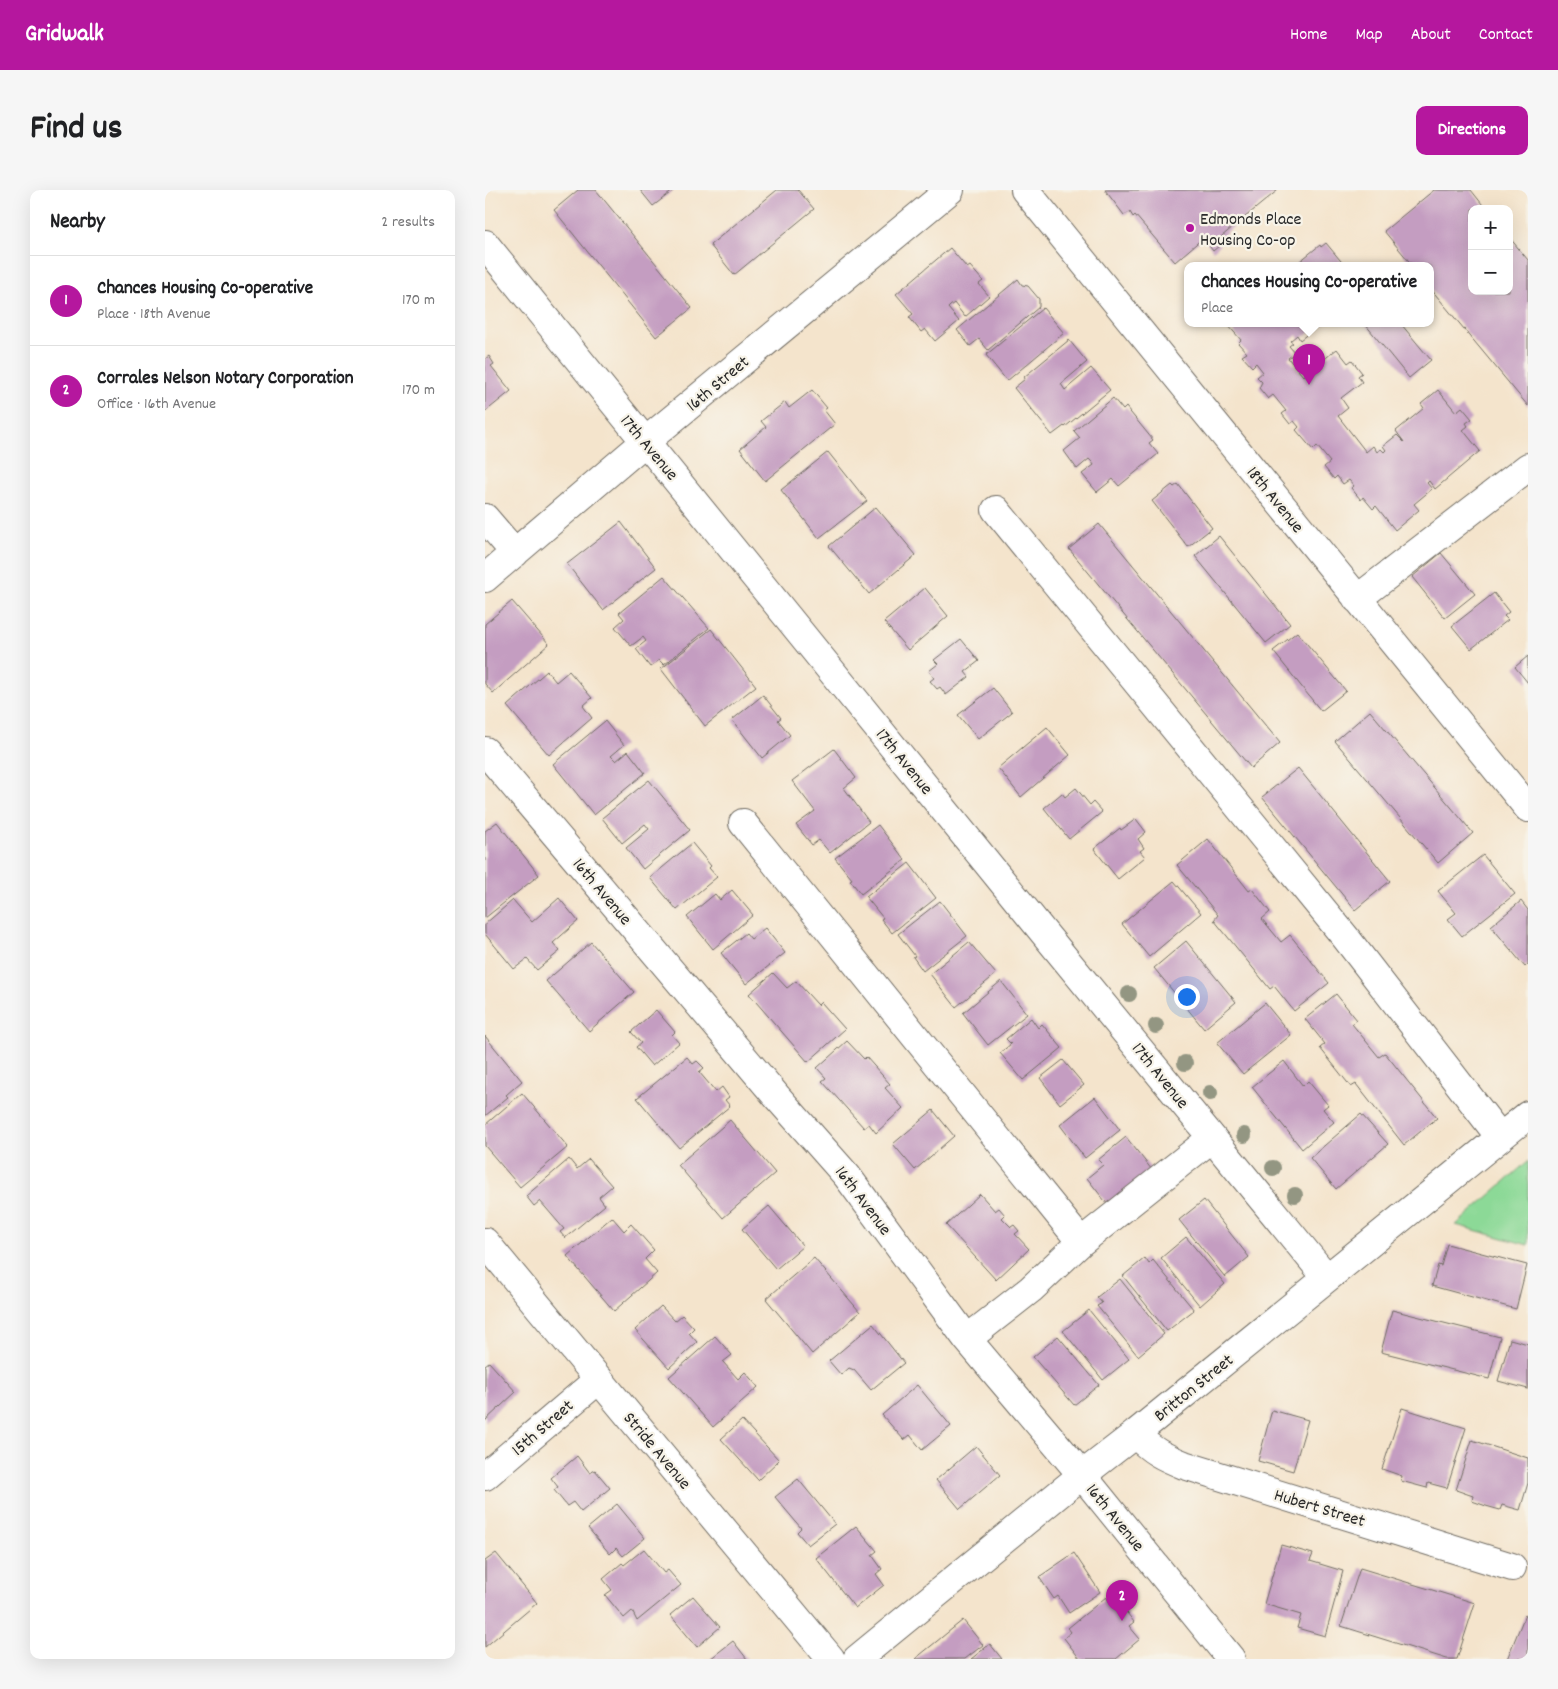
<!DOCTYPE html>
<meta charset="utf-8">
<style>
:root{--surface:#fff;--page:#f6f6f6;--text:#202124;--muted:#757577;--line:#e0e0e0;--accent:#b5179e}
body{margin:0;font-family:Dekko,sans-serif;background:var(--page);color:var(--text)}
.controls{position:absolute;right:15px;top:15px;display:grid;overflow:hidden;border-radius:10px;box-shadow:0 5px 20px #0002}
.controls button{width:45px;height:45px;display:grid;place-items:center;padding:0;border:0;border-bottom:1px solid var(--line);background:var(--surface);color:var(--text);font:25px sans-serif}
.you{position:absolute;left:701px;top:806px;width:18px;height:18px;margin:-12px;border:4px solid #fff;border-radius:50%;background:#1a73e8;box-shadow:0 0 0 8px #1a73e833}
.badge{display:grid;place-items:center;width:32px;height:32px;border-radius:50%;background:var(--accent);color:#fff;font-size:16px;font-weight:700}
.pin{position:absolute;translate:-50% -41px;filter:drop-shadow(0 1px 2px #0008)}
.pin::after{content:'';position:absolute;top:26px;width:18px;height:15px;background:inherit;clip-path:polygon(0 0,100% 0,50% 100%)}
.popup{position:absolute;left:699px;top:72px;width:250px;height:65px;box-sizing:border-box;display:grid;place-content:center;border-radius:10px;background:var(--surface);filter:drop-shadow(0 1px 4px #0005);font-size:16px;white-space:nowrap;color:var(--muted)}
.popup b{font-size:19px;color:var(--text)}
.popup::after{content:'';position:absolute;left:50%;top:100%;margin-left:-10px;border:10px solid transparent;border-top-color:var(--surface)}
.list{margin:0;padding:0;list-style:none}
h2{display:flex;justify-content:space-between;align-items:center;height:65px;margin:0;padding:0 20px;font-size:21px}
h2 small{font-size:16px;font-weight:400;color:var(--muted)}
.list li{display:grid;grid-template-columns:32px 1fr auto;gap:15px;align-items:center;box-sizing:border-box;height:90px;padding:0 20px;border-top:1px solid var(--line)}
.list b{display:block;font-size:19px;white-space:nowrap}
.list p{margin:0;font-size:16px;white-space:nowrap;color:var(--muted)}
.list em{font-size:16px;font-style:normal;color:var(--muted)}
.map{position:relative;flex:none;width:1043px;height:1469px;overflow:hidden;border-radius:10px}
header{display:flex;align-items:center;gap:30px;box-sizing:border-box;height:70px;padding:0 25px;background:var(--accent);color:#fff}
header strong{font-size:24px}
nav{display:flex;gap:28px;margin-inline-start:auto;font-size:18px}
.intro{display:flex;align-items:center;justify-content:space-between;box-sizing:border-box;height:120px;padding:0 30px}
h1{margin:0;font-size:35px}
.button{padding:12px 22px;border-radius:10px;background:var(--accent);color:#fff;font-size:18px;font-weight:700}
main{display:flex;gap:30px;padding:0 30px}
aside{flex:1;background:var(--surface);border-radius:10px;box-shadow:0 5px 20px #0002}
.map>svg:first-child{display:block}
</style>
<header>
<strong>Gridwalk</strong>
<nav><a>Home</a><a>Map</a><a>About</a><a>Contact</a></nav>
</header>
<div class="intro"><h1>Find us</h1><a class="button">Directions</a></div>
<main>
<aside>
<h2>Nearby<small>2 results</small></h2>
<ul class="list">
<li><span class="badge">1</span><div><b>Chances Housing Co-operative</b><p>Place · 18th Avenue</p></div><em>170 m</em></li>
<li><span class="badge">2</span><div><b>Corrales Nelson Notary Corporation</b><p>Office · 16th Avenue</p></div><em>170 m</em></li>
</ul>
</aside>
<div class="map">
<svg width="1043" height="1469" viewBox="0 0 1043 1469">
<rect width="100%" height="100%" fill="#f7f3e8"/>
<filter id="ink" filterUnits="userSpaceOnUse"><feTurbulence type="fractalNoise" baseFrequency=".02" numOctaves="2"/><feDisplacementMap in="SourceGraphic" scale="10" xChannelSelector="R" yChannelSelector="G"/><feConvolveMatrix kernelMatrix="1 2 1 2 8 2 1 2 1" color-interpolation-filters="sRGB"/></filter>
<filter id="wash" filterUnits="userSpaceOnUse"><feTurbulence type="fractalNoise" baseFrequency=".0096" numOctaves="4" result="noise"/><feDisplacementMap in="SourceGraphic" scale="20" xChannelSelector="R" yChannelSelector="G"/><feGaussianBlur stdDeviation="1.12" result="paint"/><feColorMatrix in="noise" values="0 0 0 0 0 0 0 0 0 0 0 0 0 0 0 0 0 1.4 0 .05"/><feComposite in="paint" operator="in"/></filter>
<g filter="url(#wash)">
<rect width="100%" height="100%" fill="#f4e4cc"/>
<path fill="#8cd997" stroke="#5c8261" d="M1043,971V1055L971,1035Z"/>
<g id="blocks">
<path fill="#c49dc1" d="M93,0H111L207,118L171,147L69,20Z
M155,0H189L168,16Z
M292,0H313L329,19L249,85L225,55Z
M620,0H793L731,51L735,55L728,61L718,48L690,72L650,25L648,27L645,22L639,25Z
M949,0H986L1001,19H987V101H1024V47L1043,70V216L945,98V76H928L899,41Z
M841,53L860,76H809L835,55L836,57Z
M465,58L482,78L485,76L498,91L494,94L504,106L480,127L469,113L465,116L463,118L474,131L450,151L440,139L436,142L424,127L428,124L411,104Z
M533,89L537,95L543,96L554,109V117L503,160L494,149L485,156L472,140Z
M558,118L579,143L522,191L501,165Z
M742,134H822L820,136L825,142L815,150L812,145L805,151L808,153L804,156L810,163L803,168L818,186L852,159L863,173L867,170L877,183L873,186L877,192L856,208L863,218L853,226L881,262L888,256L892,262L896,259L899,262L901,260L898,256L912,245L919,252L911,241L939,218L936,214L953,200L971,222L977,217L987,229L981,233L983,236L978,240L995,261L950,299L944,291L942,293L947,299L929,314L934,320L910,340L891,316L888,319L878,307L876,310L866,298L869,296L864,290L858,294L852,286L849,289L839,277L845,272L832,256L828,260L811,240L814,237L809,231L805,234L797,224L801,221L788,205L783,209L774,198L777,192L772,187L778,182L771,173L767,177L757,166L762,163L753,153L756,150Z
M880,134H916L946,170L924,188Z
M584,150L602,172L576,194L580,200L606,178L625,200L580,237L579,236L567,245L529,198L540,189L539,187Z
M4,166L9,174L6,176L26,201L0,222V169Z
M327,200L342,218L339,220L350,234L280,291L255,259L281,237L276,231L300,212L304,218Z
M628,208L638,220L641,217L668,250L664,253L673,264L634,296L628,289L612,302L597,284L609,275L607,272L604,269L592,279L579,261L595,248L589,241Z
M343,262L382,311L334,348L296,300Z
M693,294L727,338L703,357L667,311L687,295L689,297Z
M391,317L431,365L384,404L344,356Z
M136,332L171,378L118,420L82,374Z
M614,334L795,553L766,578L584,359Z
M734,346L805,434L781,453L710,366Z
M956,363L990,404L960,428L927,387Z
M179,386L224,438L179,475L174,470L165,477L151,459L161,451L158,447L146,456L130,437L139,429L134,423Z
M440,398L463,426L423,460L399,432Z
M1009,403L1024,422L1019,426L1023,430L986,459L967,436Z
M27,411L64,454L8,503L0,494V434Z
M226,439L271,496L220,536L176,479Z
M812,442L861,501L836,521L788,461Z
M476,449L494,471L480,482L484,487L461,505L455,497L452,499L445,491L449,488L444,481L453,474L449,470Z
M1043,466V493L1030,477Z
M62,481L71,492L84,481L107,508L98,516L107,528L64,565L22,516Z
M508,498L527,522L493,549L473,525Z
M278,505L296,528L293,530L305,545L277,568L247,530Z
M885,521L988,643L953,673L850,551Z
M120,531L139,555L126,566L131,571L143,561L160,583L109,625L68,574Z
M562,537L585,565L536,607L513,578Z
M349,559L371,588L359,598L384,632L345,663L334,650L327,655L311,635L330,621L307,591Z
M813,578L905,691L870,720L777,607Z
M164,590L205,640L158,679L141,658L164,639L160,634L137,653L117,628Z
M591,598L605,615L608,612L617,622L584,649L559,618L577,603L580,607Z
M651,629L661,642L653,649L659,658L655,661L660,667L633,689L609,659L635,638L636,640Z
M12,632L54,685L0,728V641Z
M393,635L420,670L376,704L365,690L367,689L350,668Z
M723,649L764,701L767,699L785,722L777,729L796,752L805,745L844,793L809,821L789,796L785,799L729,730L733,725L692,675Z
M207,653L226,676L224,678L232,687L192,720L165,688Z
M998,665L1030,704L977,746L963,729L971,723L953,701Z
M424,673L451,708L407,743L396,729L398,728L381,707Z
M689,691L716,723L664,767L637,734Z
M247,700L268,725L228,759L202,727L230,704L235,710Z
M74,708L93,731L68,753L75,761L52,780L42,769L29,779L0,744V734L28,710L47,732Z
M455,711L482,746L438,781L428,767L430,766L413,744Z
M1036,711L1043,720V774L1040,777L1006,736Z
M280,738L300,763L261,794L236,763L261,743L266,749Z
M701,751L751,812L719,839L669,778Z
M106,752L149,802L104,841L61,791Z
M484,752L511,784L471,817L445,784Z
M288,783L302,798L311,791L333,815L336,812L360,839L323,872L264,804Z
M516,791L542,824L503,855L478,823Z
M851,804L872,830L867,834L894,867L900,863L952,928L919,955L871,894L866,897L835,858L840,854L820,829Z
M780,813L806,845L758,884L732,853Z
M171,820L190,842L187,845L194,853L167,876L151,857L156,853L146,842Z
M546,828L553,838L557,834L577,858L538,890L515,863L526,854L521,849Z
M0,846L37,891L21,905L23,907L0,926Z
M362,851L379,869L381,867L405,894L400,898L418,918L391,943L384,934L379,938L337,891L341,888L332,878Z
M202,867L208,874L212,871L219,878L214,882L231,902L237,897L244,907L240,910L245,916L194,958L152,908Z
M578,870L599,895L575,914L555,888Z
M799,871L818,896L823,891L843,915L838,919L849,932L817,959L767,897Z
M37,903L83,957L35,997L0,956V935Z
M610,907L635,940L600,968L575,935Z
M448,920L469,946L430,980L408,954Z
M876,924L903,954L851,999L825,968Z
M245,930L290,983L238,1028L193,975Z
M641,947L667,980L623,1015L602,988L618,975L613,970Z
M84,969L92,979L104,969L127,996L114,1007L120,1015L80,1048L75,1042L79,1039L55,1011L49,1016L41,1006Z
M495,1004L510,1021L514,1018L520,1025L517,1028L526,1037L529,1035L534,1041L530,1044L544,1059L511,1090L461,1035Z
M719,1010L764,1067L740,1087L694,1030Z
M284,1016L318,1056L291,1079L257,1039Z
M127,1027L139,1041L146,1034L169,1060L160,1069L172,1083L129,1121L82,1066Z
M701,1047L740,1094L715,1116L676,1068Z
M962,1054L1042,1075L1031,1119L947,1096L953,1075L956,1076Z
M329,1068L375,1122L327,1164L281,1109Z
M660,1068L664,1074L668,1070L709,1120L682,1141L638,1086Z
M635,1089L679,1144L653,1166L612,1116L617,1113L612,1107Z
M176,1116L190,1131L197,1125L209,1138L204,1143L212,1152L184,1178L150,1140Z
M604,1120L644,1169L618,1190L578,1141Z
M907,1120L1015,1147L1004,1189L896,1162Z
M388,1134L419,1173L386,1200L369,1180L364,1178L356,1185L344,1171Z
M230,1146L247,1165L238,1172L253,1189L260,1182L273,1197L228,1237L184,1187Z
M573,1146L614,1195L589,1215L548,1167Z
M1025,1149L1043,1154V1199L1013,1191Z
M4,1172L31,1202L0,1231V1175Z
M432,1195L466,1236L437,1260L425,1245L419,1250L397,1225Z
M917,1218L981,1238L962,1298L943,1293L942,1298L916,1291L917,1286L897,1279Z
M787,1220L823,1230L808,1281L773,1271Z
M257,1230L294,1270L273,1290L236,1249Z
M987,1250L1043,1268V1293L1035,1320L1017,1315L1015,1320L1001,1316L987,1311L988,1306L971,1300Z
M491,1256L515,1285L475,1319L451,1290Z
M92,1266L105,1283L110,1280L125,1298L96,1322L88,1312L82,1316L69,1300L73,1297L66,1288Z
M313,1289L350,1334L323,1355L312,1342L316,1338L290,1307Z
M132,1314L160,1348L138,1366L131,1358L125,1364L103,1338Z
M371,1336L392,1361L387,1365L397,1379L391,1384L399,1395L370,1418L331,1368Z
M796,1355L828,1364L825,1371L858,1381L840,1446L812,1438L816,1425L779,1414Z
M159,1359L179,1383L183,1380L196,1395L152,1431L147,1421L139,1428L120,1405L127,1400L118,1389L137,1373L139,1375Z
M11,1363L52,1413L0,1457V1371Z
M589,1363L615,1402L584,1423L573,1406L569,1409L554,1387Z
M875,1378L990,1413L972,1469H962L856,1436Z
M208,1406L235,1437L212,1457L185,1425Z
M621,1407L634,1423L639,1419L649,1432L644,1436L655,1449L631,1469H595L579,1448L586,1442L583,1438Z
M1040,1425L1043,1427V1469H1022Z
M478,1430L498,1455L480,1469H430Z
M248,1451L262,1469H225Z
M505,1454L517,1469H486Z"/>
</g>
</g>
<g filter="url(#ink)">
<use href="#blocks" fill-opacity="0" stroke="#716c63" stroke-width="1"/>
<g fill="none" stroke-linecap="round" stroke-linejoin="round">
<g stroke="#716c63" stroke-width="30">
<path id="minor" d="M540,0L1043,618
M0,54L559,743L842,1088
M511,320L861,748L1015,947
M0,328L30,363
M0,388L161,251L465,0
M872,409L1043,277
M0,561L293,908L362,986L482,1149L597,1285L746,1469
M258,633L596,1052
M0,1052L346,1469
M482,1149L546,1099L596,1052L727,948
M650,1244C667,1261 677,1266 699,1275L1027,1377
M0,1286L114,1189
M372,1469L597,1285L650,1244L1043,925"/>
</g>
<use href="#minor" stroke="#fff" stroke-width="28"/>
</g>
<g fill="#939682">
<circle cx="644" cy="804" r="8"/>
<circle cx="671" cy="836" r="8"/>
<circle cx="700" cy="873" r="8"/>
<circle cx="725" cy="903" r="8"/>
<circle cx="759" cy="945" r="8"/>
<circle cx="788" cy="978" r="8"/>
<circle cx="810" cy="1005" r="8"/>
</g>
</g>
<circle fill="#b5179e" stroke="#f7f3e8" stroke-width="2" cx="705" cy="38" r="5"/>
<g text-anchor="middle" stroke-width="4.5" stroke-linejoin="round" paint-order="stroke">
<g font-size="18" fill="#2b2b2b" stroke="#f7f3e8" text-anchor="start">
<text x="715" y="34">Edmonds Place<tspan x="715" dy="21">Housing Co-op</tspan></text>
</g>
<g font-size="18" fill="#2b2b2b" stroke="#f7f3e8">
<text transform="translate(232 193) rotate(-40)" y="6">16th Street</text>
<text transform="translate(165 257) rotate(50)" y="6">17th Avenue</text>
<text transform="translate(791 309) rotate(51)" y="6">18th Avenue</text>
<text transform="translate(420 571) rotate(51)" y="6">17th Avenue</text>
<text transform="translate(118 701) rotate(50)" y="6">16th Avenue</text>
<text transform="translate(676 885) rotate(51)" y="6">17th Avenue</text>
<text transform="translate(379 1010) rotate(53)" y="6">16th Avenue</text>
<text transform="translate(708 1197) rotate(-39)" y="6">Britton Street</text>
<text transform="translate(57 1237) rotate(-41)" y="6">15th Street</text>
<text transform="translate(173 1260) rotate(50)" y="6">Stride Avenue</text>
<text transform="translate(835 1317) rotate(17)" y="6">Hubert Street</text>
<text transform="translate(631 1327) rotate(51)" y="6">16th Avenue</text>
</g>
</g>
</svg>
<div class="controls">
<button>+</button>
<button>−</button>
</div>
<div class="you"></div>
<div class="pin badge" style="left:824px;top:195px">1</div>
<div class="popup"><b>Chances Housing Co-operative</b>Place</div>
<div class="pin badge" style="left:637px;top:1431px">2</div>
</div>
</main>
